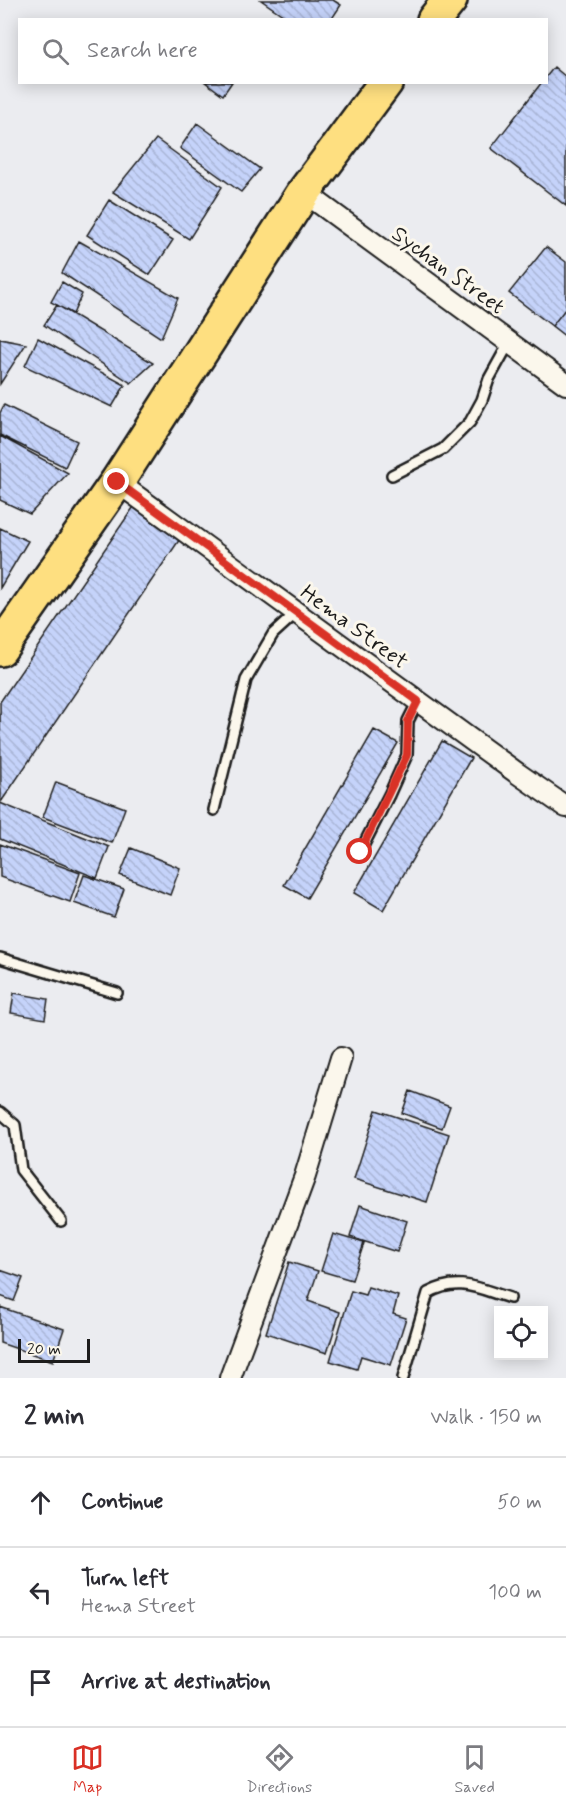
<!DOCTYPE html>
<meta charset="utf-8">
<style>
:root{--surface:#fff;--page:#f2f2f3;--text:#2b2b33;--muted:#7c7c81;--line:#e1e1e2;--accent:#d93025}
body{margin:0;font-family:Mynerve,sans-serif;background:var(--page);color:var(--text)}
.controls{position:absolute;right:18px;bottom:18px;display:grid;overflow:hidden;border-radius:0px;box-shadow:0 3px 15px #0003}
.controls button{width:54px;height:54px;display:grid;place-items:center;padding:0;border:0;border-bottom:2px solid var(--line);background:var(--surface);color:var(--text);font:30px sans-serif}
.scale{position:absolute;left:18px;bottom:15px;width:72px;box-sizing:border-box;padding-left:6px;border:3px solid #1c1c1c;border-top:0;font-size:16px;line-height:21px;white-space:nowrap;color:#1c1c1c;-webkit-text-stroke:4px #fbf7ec;paint-order:stroke}
.stop{position:absolute;width:18px;height:18px;margin:-14px;border:4px solid #d93025;border-radius:50%;background:#fff}
.stop.end{background:#d93025;border-color:#fff;box-shadow:0 2px 6px #0008}
.list{margin:0;padding:0;list-style:none}
h2{display:flex;justify-content:space-between;align-items:center;height:78px;margin:0;padding:0 24px;font-size:26px}
h2 small{font-size:20px;font-weight:400;color:var(--muted)}
.list li{display:grid;grid-template-columns:39px 1fr auto;gap:18px;align-items:center;box-sizing:border-box;height:90px;padding:0 24px;border-top:2px solid var(--line)}
.list b{display:block;font-size:22px;white-space:nowrap}
.list p{margin:0;font-size:20px;white-space:nowrap;color:var(--muted)}
.list em{font-size:20px;font-style:normal;color:var(--muted)}
.icon{flex:none;width:33px;height:33px;fill:none;stroke:currentColor;stroke-width:2;stroke-linecap:round;stroke-linejoin:round}
.map{position:relative;flex:none;width:566px;height:1378px;overflow:hidden}
.search{position:absolute;background:var(--surface);box-shadow:0 3px 15px #0003;left:18px;right:18px;top:18px;height:66px;display:flex;align-items:center;gap:15px;box-sizing:border-box;padding:0 21px;border-radius:0px;color:var(--muted);font-size:22px}
.sheet{height:348px;background:var(--surface)}
nav{display:flex;justify-content:space-around;align-items:center;box-sizing:border-box;height:84px;border-top:2px solid var(--line);background:var(--surface);font-size:16px;color:var(--muted)}
nav a{display:grid;justify-items:center;gap:3px}
nav .on{color:var(--accent)}
.map>svg:first-child{display:block}
</style>
<div class="map">
<svg width="566" height="1378" viewBox="0 0 566 1378">
<defs>
<pattern id="building-back-hatch" width="6" height="6" patternUnits="userSpaceOnUse" patternTransform="scale(1.5)"><rect width="6" height="6" fill="#c5d3fa"/><path d="M-1 5l2 2M0 0l6 6M5-1l2 2" fill="none" stroke="#a9b5d6"/></pattern>
</defs>
<rect width="100%" height="100%" fill="#ebecf0"/>
<filter id="ink" filterUnits="userSpaceOnUse"><feTurbulence type="fractalNoise" baseFrequency=".0167" numOctaves="2"/><feDisplacementMap in="SourceGraphic" scale="12" xChannelSelector="R" yChannelSelector="G"/><feConvolveMatrix kernelMatrix="1 2 1 2 8 2 1 2 1" color-interpolation-filters="sRGB"/></filter>
<g filter="url(#ink)">
<path fill="url(#building-back-hatch)" stroke="#1c1c1c" stroke-width="1.5" d="M261,0H333L341,5L331,20H290Z
M554,67L566,77V206L491,148L542,82H546V77Z
M205,82H232L223,95Z
M197,123L260,169L241,192L180,148Z
M156,139L222,187L189,239L113,192Z
M109,200L173,240L150,275L87,235Z
M79,241L178,298L161,338L62,273Z
M546,247L566,262V308L552,326L509,293Z
M62,282L82,294L73,314L51,302Z
M57,305L153,363L131,383L44,325Z
M566,308V337L552,326Z
M38,338L125,385L112,407L25,366Z
M0,339L26,344L0,384Z
M4,405L77,441L65,467L0,435V413Z
M0,436L68,473L30,514L0,500Z
M135,505L182,536L1,802L0,702Z
M0,528L28,541L0,588Z
M374,730L398,743L307,898L284,885Z
M442,741L471,758L383,910L354,893Z
M56,782L125,808L112,843L43,817Z
M0,803L109,847L97,878L0,839Z
M0,844L80,873L70,902L0,877Z
M131,848L180,868L170,895L120,875Z
M84,875L124,889L114,917L74,903Z
M14,993L48,999L45,1019L11,1013Z
M410,1091L450,1106L442,1128L402,1113Z
M376,1110L449,1134L427,1202L354,1179Z
M360,1205L407,1221L397,1252L350,1237Z
M333,1234L364,1243L352,1280L321,1271Z
M289,1262L318,1271L308,1301L340,1312L327,1353L266,1333Z
M0,1270L23,1278L14,1301L0,1296Z
M368,1287L398,1296L393,1314L406,1318L391,1365L361,1356L357,1369L330,1361L351,1291L365,1295Z
M0,1307L64,1329L53,1361L0,1343Z"/>
<g fill="none" stroke-linecap="round" stroke-linejoin="round">
<g stroke="#1c1c1c" stroke-width="14">
<path id="lane" d="M392,475L443,449L470,422L482,400L489,379L509,343
M214,810L246,680L273,634L296,613
M360,852L389,795L407,755L408,721L418,701
M0,958L117,993
M0,1112L15,1125L21,1170L61,1221
M403,1378L428,1293C459,1276 479,1289 510,1298"/>
</g>
<g stroke="#1c1c1c" stroke-width="24">
<path id="street" d="M304,192L566,384
M117,482L517,773L566,807
M230,1378L305,1176L341,1058"/>
</g>
<g stroke="#1c1c1c" stroke-width="38">
<path id="highway" d="M434,20L450,0
M0,649L117,482L304,192L386,82"/>
</g>
<use href="#lane" stroke="#fbf7ec" stroke-width="9"/>
<use href="#street" stroke="#fbf7ec" stroke-width="20"/>
<use href="#highway" stroke="#fedf80" stroke-width="33"/>
</g>
</g>
<g fill="none" stroke-linecap="round" stroke-linejoin="round" filter="url(#ink)">
<path stroke="#d93025" stroke-width="8" d="M117,482L418,701L408,721L407,755L360,852"/>
</g>
<g text-anchor="middle" stroke-width="6" stroke-linejoin="round" paint-order="stroke">
<g font-size="22" fill="#1c1c1c" stroke="#fbf7ec">
<text transform="translate(449 269) rotate(36)" y="8">Sychan Street</text>
<text transform="translate(355 626) rotate(36)" y="8">Hema Street</text>
</g>
</g>
</svg>
<div class="controls">
<button><svg class="icon" aria-label="locate" viewBox="0 0 24 24"><circle cx="12" cy="12" r="6"/><path d="M12 2v4M12 18v4M2 12h4M18 12h4"/></svg></button>
</div>
<div class="scale">20 m</div>
<div class="stop" style="left:360px;top:852px"></div>
<div class="stop end" style="left:117px;top:482px"></div>
<div class="search"><svg class="icon" aria-label="search" viewBox="0 0 24 24"><circle cx="10" cy="10" r="6"/><path d="M15 15l6 6"/></svg>Search here</div>
</div>
<section class="sheet">
<h2>2 min<small>Walk · 150 m</small></h2>
<ul class="list">
<li><svg class="icon" aria-label="ahead" viewBox="0 0 24 24"><path d="M12 20V5M6 11l6-6 6 6"/></svg><div><b>Continue</b></div><em>50 m</em></li>
<li><svg class="icon" aria-label="left" viewBox="0 0 24 24"><path d="M17 20v-9H6M10 6l-5 5 5 5"/></svg><div><b>Turn left</b><p>Hema Street</p></div><em>100 m</em></li>
<li><svg class="icon" aria-label="arrive" viewBox="0 0 24 24"><path d="M6 21V4h12l-3 4 3 4H6"/></svg><div><b>Arrive at destination</b></div></li>
</ul>
</section>
<nav>
<a class="on"><svg class="icon" aria-label="map" viewBox="0 0 24 24"><path d="M3 6l6-2 6 2 6-2v14l-6 2-6-2-6 2zM9 4v14M15 6v14"/></svg>Map</a>
<a><svg class="icon" aria-label="directions" viewBox="0 0 24 24"><path d="M12 3l9 9-9 9-9-9zM9 14v-3h6M13 9l2 2-2 2"/></svg>Directions</a>
<a><svg class="icon" aria-label="saved" viewBox="0 0 24 24"><path d="M7 4h10v16l-5-4-5 4z"/></svg>Saved</a>
</nav>
